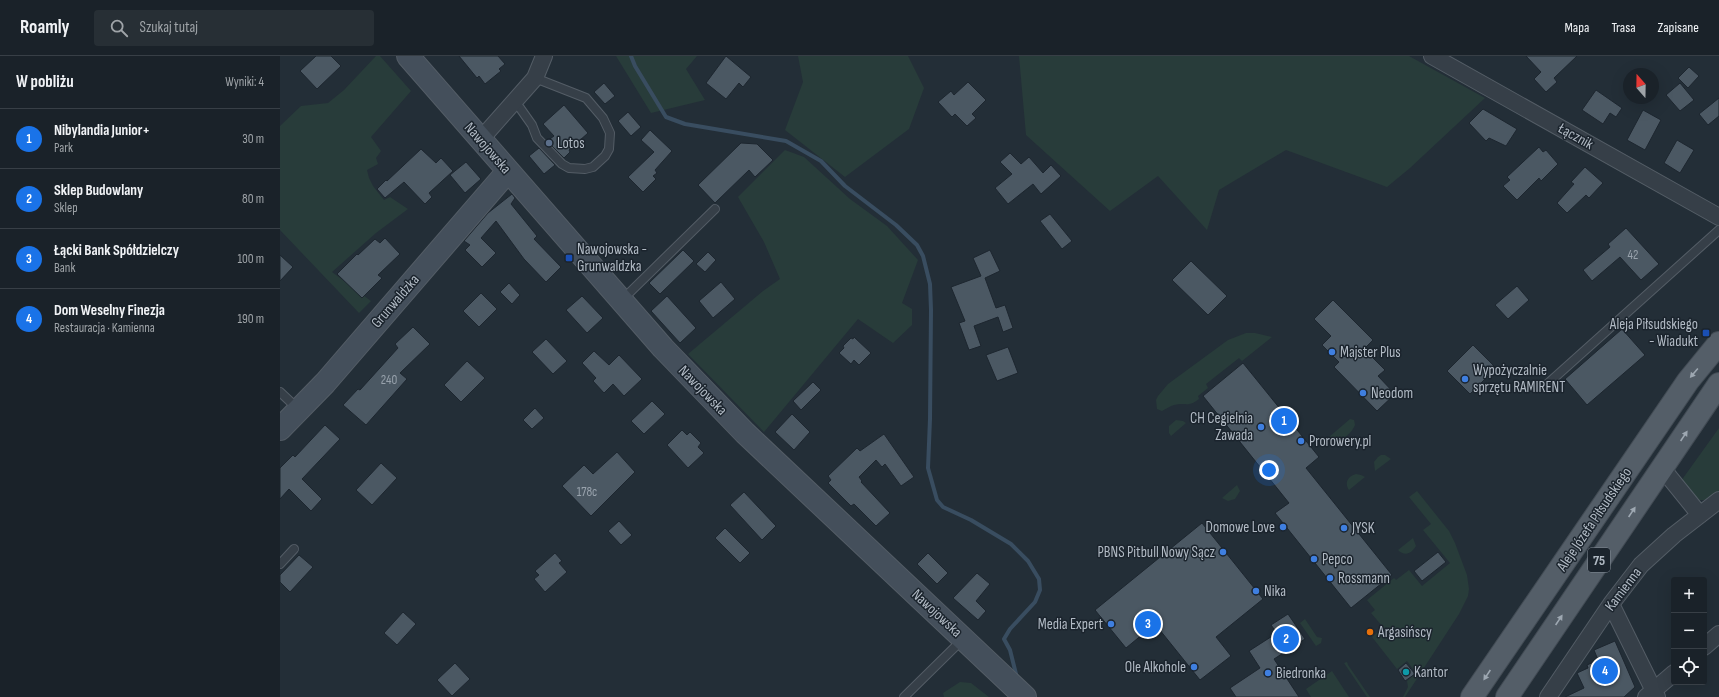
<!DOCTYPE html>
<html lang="pl">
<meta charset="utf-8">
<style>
:root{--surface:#1a2229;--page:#272f35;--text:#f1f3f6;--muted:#9fa4a8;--line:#383f46;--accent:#1a73e8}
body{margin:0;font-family:"Sofia Sans Condensed",sans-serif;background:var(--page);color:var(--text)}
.controls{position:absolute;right:12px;bottom:12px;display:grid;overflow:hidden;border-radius:4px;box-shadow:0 4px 16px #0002}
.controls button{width:36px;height:36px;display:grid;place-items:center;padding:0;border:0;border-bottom:1px solid var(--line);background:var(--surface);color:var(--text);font:20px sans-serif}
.compass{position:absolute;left:1343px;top:12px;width:36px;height:36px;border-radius:50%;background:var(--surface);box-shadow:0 4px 16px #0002;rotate:340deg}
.you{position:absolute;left:989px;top:414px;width:14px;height:14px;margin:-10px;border:3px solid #fff;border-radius:50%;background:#1a73e8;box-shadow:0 0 0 6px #1a73e833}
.badge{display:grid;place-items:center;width:26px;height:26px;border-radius:50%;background:var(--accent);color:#fff;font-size:13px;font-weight:700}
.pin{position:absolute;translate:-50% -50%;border:2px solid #fff;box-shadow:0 1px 4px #0006}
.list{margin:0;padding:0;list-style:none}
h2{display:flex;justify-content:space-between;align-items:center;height:52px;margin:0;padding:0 16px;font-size:17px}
h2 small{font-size:13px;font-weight:400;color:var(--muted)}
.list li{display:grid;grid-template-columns:26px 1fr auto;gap:12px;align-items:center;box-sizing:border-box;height:60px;padding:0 16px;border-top:1px solid var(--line)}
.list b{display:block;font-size:15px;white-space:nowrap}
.list p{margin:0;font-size:13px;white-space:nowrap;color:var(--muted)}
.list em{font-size:13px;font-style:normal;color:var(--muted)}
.icon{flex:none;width:22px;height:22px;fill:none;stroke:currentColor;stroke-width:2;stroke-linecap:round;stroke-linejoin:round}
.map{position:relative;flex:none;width:1439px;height:641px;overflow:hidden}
header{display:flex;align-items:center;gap:24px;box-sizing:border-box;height:56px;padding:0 20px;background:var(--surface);border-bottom:1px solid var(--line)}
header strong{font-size:19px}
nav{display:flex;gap:22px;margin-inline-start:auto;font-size:14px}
.search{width:280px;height:36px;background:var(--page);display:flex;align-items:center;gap:10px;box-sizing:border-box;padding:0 14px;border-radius:4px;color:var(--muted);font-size:15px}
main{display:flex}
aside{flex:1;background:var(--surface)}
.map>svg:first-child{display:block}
</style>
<header>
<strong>Roamly</strong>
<div class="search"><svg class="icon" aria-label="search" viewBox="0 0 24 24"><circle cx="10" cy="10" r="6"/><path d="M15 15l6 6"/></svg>Szukaj tutaj</div>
<nav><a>Mapa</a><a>Trasa</a><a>Zapisane</a></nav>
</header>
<main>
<aside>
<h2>W pobliżu<small>Wyniki: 4</small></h2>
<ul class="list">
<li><span class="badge">1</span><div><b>Nibylandia Junior+</b><p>Park</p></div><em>30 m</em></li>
<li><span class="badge">2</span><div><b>Sklep Budowlany</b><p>Sklep</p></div><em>80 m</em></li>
<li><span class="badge">3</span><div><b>Łącki Bank Spółdzielczy</b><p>Bank</p></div><em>100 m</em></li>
<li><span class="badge">4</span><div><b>Dom Weselny Finezja</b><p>Restauracja · Kamienna</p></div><em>190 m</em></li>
</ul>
</aside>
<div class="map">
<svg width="1439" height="641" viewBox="0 0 1439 641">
<rect width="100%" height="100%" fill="#232e37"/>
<path fill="#283c3a" d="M96,0H100L131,35L91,81L101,95L96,102L98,108L87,114L89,122L93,130L104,144L110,141L128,153L96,177L52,216L91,245L79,257L0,174V70L21,50L48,47L64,34Z
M336,0H417L406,13L425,44L371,57Z
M518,0H628L644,32L629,73L565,121L505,74L523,26Z
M739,0H1129L1205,42L1130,112L1107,131L1006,94L939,134L927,174L878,120L830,155L746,79Z
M505,94L524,101L570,143L607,170L638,204L622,247L632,253V269L613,287L578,263L484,376L408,298L483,235L500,223L484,186L458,141Z
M966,277H975L992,281L962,305L959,302L926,328L928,332L918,340L919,343C907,352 907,346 894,349C890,350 886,353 882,355L877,353L876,344L878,340L888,328L948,284Z
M1070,363L1074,364L1075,369C1071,379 1058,389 1049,381Z
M896,364L903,365L906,367L891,380L889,377V370Z
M1439,372V436L1428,444H1417L1401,425Z
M1101,399H1105L1111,403L1095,415L1094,406L1098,401Z
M1076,418L1081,419L1085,421L1069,434C1064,427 1068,420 1076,418Z
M957,429L960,435L955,443L948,445L942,442Z
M1137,435L1169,475L1175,487L1187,519L1189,533L1188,540L1179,558L1125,641H1123L1128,631L1127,625L1136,617L1127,605L1117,613L1092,581L1103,571L1091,557L1095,554L1087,544L1114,522L1116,524L1129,514L1142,530L1170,507L1143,474L1151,468L1129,441Z
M1133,482L1136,490C1132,497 1125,501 1118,494Z
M1025,563L1037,581L1042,582L1041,587L1036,590L1020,567Z
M1067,606L1068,609L1090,641H1087L1064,607Z
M1052,615L1069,641H1031L1026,633Z
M680,626L691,627L709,641H664L663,637Z"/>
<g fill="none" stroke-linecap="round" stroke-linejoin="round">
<path stroke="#394d60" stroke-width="4" d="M351,0L355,10L386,61L405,68L506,85L541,105L565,130L616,169L637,189L643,200L650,228L651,254L650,363L648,412L657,444L663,451L691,464L731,488L748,505L759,523L760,534L755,546L730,573L724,583L730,594L737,622"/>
</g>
<path fill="#4b5863" stroke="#1d262f" d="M36,0H51L61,10L37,33L20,15Z
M179,0H218L225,8L219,13L221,15L205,28L199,20L197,22Z
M446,0L471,21L463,31L459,27L446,43L426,27Z
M1246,0H1297L1274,22L1277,26L1266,36L1254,23L1261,16Z
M1409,11L1419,20L1408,32L1398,22Z
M688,26L706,44L692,58L696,62L687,70L675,58L672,61L658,46L671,35L674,39Z
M324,27L335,40L325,48L314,36Z
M1400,27L1414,44L1400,55L1386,39Z
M1316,34L1342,52L1336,61L1330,57L1323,68L1302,54Z
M1439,42V60L1428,69L1419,58Z
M284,49L308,77L289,94L290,96L284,102L267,85L274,80L263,68Z
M1203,53L1237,73L1226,90L1209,82L1206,85L1189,67Z
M1363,54L1381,64L1365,94L1347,84Z
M348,56L361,71L351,80L338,65Z
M370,74L392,95L375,114L377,117L373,120L376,123L363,136L348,121L374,96L361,84Z
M1397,84L1414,94L1400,117L1384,107Z
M461,87L477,88L493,104L475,121L469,114L435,147L418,129Z
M1259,91L1263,96L1266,94L1278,108L1261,125L1259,122L1237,144L1223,130L1230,124L1227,121Z
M259,92L275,109L264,118L249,100Z
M141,93L156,107L161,102L173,115L149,137L152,141L145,148L124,126L105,142L97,133L106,124L107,125Z
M730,97L741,108L749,101L763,117L771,109L781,120L761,138L753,128L728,148L715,132L732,118L720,106Z
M186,106L201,123L185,137L170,119Z
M1305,111L1323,127L1309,142L1306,139L1287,157L1277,147L1294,128L1291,126Z
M232,138L235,142L231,148L257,180L254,183L281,211L266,226L244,203L216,165L201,182L216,197L202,211L185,194L190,189L184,185L208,157Z
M770,158L792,185L782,193L760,165Z
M1346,172L1379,208L1361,224L1340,201L1312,225L1303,214L1330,191L1328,188Z
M105,182L120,198L98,219L102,222L82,242L57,218L77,198L78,199L95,183L100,187Z
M403,194L414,205L380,238L369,227Z
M710,194L720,215L705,222L716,252L725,249L733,272L723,276L718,261L694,270L701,290L689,294L679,267L685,265L671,231L701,220L693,202Z
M428,196L436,204L425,216L416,208Z
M0,199L13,211L0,225Z
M911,205L947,240L928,259L892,224Z
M441,226L455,243L433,262L419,245Z
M229,227L240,239L232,248L220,236Z
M1237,230L1249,244L1228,263L1215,249Z
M201,237L217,253L199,271L183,255Z
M302,240L323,262L307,277L286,254Z
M387,240L416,272L400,287L371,255Z
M1053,244L1093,284L1084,293L1105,314L1098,320L1115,338L1097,355L1054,311L1059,306L1042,289L1051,280L1034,263Z
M133,271L150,288L120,317L127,323L86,369L63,349L78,333L80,334L118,292L115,288Z
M1342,273L1365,299L1307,349L1285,323Z
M574,281L591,297L579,309L574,304L571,308L559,297L564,292L563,290L571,282L573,283Z
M266,283L287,305L273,318L252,296Z
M1193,289L1216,312L1190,338L1167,315Z
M728,291L738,317L717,325L706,299Z
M314,295L329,309L339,299L362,323L344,340L333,328L324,337L313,325L316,322L302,307Z
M187,305L205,322L181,346L164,329Z
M963,307L1039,401L1026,412L1112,519L1071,552L995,457L1009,447L923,340Z
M533,326L541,334L521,354L513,345Z
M372,345L385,358L364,378L351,365Z
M255,352L264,362L252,373L243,364Z
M512,358L530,376L514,394L495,376Z
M45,369L60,383L22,423L42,443L31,455L9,433L0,443V412L13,399L15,401Z
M402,374L407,379L410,376L421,387L418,391L424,397L408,412L387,389Z
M604,378L634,421L621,430L605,408L602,411L596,404L579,421L582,425L581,426L610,457L596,470L574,448L571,450L548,427L551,424L548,420L577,392L580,395Z
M337,396L355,416L311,460L282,430L304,409L313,418Z
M101,407L117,422L92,449L76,434Z
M464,436L496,470L482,484L450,449Z
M339,465L352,479L341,489L328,475Z
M922,467L983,543L936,581L951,600L920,624L875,568L846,592L815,554Z
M445,472L470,497L460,507L435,482Z
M1158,496L1166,506L1142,525L1134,515Z
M275,497L282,505L279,507L287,516L265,536L254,523L259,519L255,515Z
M648,497L668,517L657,528L637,508Z
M19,499L33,511L10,536L0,526V519Z
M697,517L710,528L696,545L706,555L698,564L673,542Z
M123,556L136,568L117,589L104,577Z
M1008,558L1025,583L994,603L1019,641H956L950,632L980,612L969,595L997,577L991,569Z
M1335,585L1355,631L1344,641H1285L1304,632L1297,617L1308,612L1307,609L1318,604L1314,594Z
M175,607L190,623L172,640L157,624Z
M1126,607L1135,618L1125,625L1118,614Z"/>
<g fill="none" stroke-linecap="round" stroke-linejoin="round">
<g stroke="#545d66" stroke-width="10">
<path id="lane" d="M234,46L240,52L252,69L257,82L282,108L289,112L305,113L313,111L325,100L329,93L330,77L323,62L306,42L255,22
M342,244L435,153
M1264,331L1439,174
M0,336L18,353
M0,508L14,493
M624,641L683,583"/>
</g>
<g stroke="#545d66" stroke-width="18">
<path id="street" d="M1152,0L1439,161
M201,83L255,22L264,0
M1382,412L1420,459
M1331,548L1377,641
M1424,591L1439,578
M1268,641L1331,548L1361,509L1394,479L1439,444
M1366,641L1394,617"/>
</g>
<g stroke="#545d66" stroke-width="24">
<path id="secondary" d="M128,0L383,292L465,377L745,641
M0,373L45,327L228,115"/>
</g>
<g stroke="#424b54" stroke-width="24">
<path id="primary" d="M1192,641L1408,325L1439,287
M1227,641L1439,328"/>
</g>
<use href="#lane" stroke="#363f48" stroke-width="8"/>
<use href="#street" stroke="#363f48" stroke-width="16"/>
<use href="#secondary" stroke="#444f5b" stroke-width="22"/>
<use href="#primary" stroke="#545e68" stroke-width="22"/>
</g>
<defs><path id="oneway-solid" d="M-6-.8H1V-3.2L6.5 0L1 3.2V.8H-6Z"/></defs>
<g fill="#9ea8b2">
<use href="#oneway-solid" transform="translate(1414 317) rotate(130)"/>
<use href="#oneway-solid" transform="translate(1404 380) rotate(-56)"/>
<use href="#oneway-solid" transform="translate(1352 456) rotate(-56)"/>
<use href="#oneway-solid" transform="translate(1279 564) rotate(-56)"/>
<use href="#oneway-solid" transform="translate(1207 619) rotate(124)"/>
</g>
<circle fill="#5c6f8a" stroke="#1b242d" stroke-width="1.5" cx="269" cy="87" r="4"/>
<g fill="#1a4fb4" stroke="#1b242d" stroke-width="1.5">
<rect x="285" y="198" width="8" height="8" rx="2"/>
<rect x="1422" y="273" width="8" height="8" rx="2"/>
</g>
<g fill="#3f7fe0" stroke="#1b242d" stroke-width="1.5">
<circle cx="1052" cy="296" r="4"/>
<circle cx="1185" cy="323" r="4"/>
<circle cx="1083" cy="337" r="4"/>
<circle cx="981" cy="371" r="4"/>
<circle cx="1021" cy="385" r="4"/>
<circle cx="1003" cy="471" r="4"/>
<circle cx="1064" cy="472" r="4"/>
<circle cx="943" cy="496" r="4"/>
<circle cx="1034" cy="503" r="4"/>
<circle cx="1050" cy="522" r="4"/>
<circle cx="976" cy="535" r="4"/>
<circle cx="831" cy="568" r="4"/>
<circle cx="914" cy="611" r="4"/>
<circle cx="988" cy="617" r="4"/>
</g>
<circle fill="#e8710a" stroke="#1b242d" stroke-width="1.5" cx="1090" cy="576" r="4"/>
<circle fill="#0f9aa8" stroke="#1b242d" stroke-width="1.5" cx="1126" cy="616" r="4"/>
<g text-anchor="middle" stroke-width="3" stroke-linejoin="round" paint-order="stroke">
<g font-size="13" fill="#98a2ac">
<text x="1353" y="203">42</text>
<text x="109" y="328">240</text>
<text x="307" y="440">178c</text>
</g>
<rect fill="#1b242d" stroke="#848d97" stroke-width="1" x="1308" y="492" width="22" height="24" rx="3"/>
<g font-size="14" font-weight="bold" fill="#b1bac4">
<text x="1319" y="509">75</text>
</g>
<g font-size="15" fill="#b1bac4" stroke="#1b242d">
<text transform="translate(1296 80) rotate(29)" y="5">Łącznik</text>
<text transform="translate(208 92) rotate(49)" y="5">Nawojowska</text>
<text transform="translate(115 245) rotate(-49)" y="5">Grunwaldzka</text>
<text transform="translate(423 334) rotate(46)" y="5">Nawojowska</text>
<text transform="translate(1314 463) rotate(-56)" y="5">Aleje Józefa Piłsudskiego</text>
<text transform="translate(1343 533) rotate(-53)" y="5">Kamienna</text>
<text transform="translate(657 557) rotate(43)" y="5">Nawojowska</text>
</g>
<g font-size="15" fill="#b1bac4" stroke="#1b242d" text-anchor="start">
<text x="277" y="92">Lotos</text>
<text x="297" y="198">Nawojowska -<tspan x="297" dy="17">Grunwaldzka</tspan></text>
<text x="1418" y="273" text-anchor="end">Aleja Piłsudskiego<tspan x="1418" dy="17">- Wiadukt</tspan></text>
<text x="1060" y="301">Majster Plus</text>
<text x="1193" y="319">Wypożyczalnie<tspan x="1193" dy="17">sprzętu RAMIRENT</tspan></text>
<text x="1091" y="342">Neodom</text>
<text x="973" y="367" text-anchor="end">CH Cegielnia<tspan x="973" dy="17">Zawada</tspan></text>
<text x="1029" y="390">Prorowery.pl</text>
<text x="995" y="476" text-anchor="end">Domowe Love</text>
<text x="1072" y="477">JYSK</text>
<text x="935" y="501" text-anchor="end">PBNS Pitbull Nowy Sącz</text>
<text x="1042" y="508">Pepco</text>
<text x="1058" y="527">Rossmann</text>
<text x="984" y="540">Nika</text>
<text x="823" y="573" text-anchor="end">Media Expert</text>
<text x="1098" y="581">Argasińscy</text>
<text x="906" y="616" text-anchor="end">Ole Alkohole</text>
<text x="1134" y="621">Kantor</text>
<text x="996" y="622">Biedronka</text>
</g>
</g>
</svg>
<div class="controls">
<button>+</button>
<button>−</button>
<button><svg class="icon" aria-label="locate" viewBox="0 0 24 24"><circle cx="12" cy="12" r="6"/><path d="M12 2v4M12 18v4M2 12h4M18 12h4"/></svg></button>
</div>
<svg class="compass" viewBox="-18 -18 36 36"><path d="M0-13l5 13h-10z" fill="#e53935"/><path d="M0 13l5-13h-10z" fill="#9fa4a8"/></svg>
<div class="you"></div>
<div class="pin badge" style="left:1004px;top:365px">1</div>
<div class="pin badge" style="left:1006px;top:583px">2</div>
<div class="pin badge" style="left:868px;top:568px">3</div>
<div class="pin badge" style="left:1325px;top:615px">4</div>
</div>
</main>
